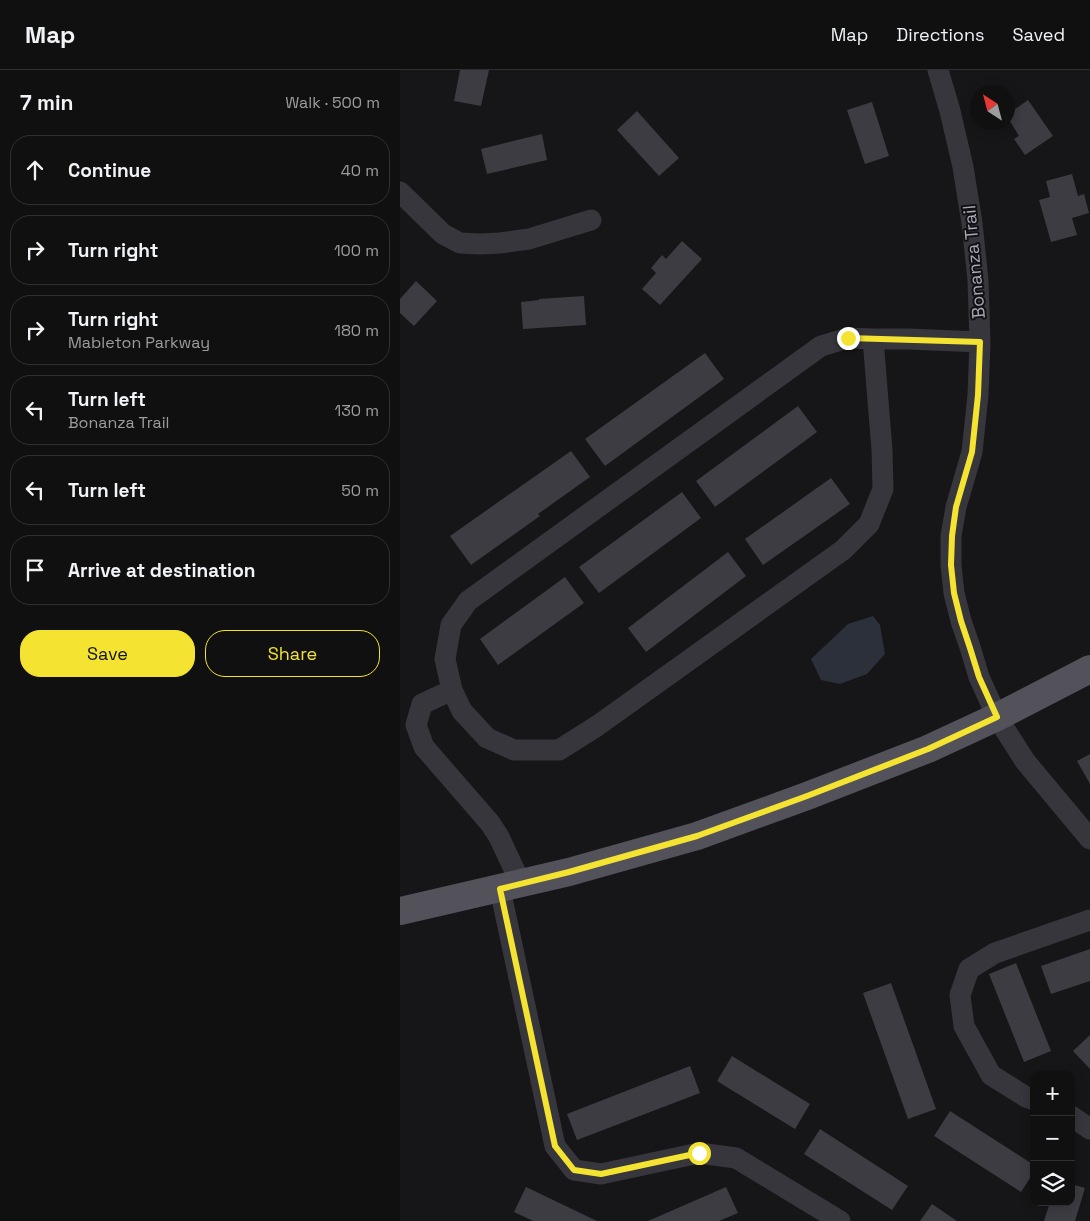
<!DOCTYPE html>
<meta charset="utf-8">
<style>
:root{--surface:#101011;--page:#1e1e1f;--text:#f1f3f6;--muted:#9c9d9f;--line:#303031;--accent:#f4e431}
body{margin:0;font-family:"Space Grotesk",sans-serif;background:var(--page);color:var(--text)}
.controls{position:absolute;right:15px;bottom:15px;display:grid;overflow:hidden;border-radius:10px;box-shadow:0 2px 12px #0003}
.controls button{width:45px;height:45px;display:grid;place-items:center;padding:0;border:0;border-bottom:1px solid var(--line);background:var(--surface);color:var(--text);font:25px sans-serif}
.compass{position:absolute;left:570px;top:15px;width:45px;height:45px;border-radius:50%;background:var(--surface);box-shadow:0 2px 12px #0003;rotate:324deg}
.stop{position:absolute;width:15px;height:15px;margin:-11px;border:4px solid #f4e431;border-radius:50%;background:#fff}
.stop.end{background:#f4e431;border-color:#fff;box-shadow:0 1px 5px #0008}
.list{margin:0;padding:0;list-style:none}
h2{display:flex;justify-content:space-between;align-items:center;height:65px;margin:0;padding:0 20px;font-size:21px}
h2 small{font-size:16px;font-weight:400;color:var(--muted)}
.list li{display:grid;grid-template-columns:32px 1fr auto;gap:15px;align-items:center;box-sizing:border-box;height:70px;margin:0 10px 10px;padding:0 10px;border:1px solid var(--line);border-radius:20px}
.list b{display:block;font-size:19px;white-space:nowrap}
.list p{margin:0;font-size:16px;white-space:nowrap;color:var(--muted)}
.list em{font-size:16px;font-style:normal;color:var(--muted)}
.actions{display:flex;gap:10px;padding:15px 20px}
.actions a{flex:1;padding:11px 0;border:1px solid var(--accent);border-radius:20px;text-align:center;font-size:18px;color:var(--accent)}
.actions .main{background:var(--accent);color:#111}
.icon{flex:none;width:28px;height:28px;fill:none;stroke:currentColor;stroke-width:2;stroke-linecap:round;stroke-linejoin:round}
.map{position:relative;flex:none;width:690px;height:1151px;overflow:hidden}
header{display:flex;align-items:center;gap:30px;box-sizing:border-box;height:70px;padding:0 25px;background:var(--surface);border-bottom:1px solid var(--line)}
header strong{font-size:24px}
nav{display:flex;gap:28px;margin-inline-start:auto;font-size:18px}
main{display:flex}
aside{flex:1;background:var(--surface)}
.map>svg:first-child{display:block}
</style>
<header>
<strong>Map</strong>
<nav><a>Map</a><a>Directions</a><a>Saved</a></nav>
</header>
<main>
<aside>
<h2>7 min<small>Walk · 500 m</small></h2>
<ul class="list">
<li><svg class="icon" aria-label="ahead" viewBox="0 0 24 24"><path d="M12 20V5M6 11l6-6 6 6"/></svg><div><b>Continue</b></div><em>40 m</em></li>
<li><svg class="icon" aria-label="right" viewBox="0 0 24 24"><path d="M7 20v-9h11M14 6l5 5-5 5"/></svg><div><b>Turn right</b></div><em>100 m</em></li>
<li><svg class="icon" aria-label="right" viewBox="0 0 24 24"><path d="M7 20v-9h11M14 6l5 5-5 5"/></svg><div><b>Turn right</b><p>Mableton Parkway</p></div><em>180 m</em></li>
<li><svg class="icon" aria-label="left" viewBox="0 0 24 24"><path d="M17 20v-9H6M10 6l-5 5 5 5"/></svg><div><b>Turn left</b><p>Bonanza Trail</p></div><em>130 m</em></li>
<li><svg class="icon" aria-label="left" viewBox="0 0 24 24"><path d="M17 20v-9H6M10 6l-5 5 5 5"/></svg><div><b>Turn left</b></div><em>50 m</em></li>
<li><svg class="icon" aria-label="arrive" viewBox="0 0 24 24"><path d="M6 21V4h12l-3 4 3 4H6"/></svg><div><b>Arrive at destination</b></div></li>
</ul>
<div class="actions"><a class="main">Save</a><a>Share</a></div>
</aside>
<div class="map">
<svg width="690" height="1151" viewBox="0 0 690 1151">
<rect width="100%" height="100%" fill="#161517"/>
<path fill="#2b303b" d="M473,546L480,555L485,584L467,604L440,614L421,610L411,589L448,554Z"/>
<path fill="#3d3c42" d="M60,0H89L81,36L54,31Z
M628,30L653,66L625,85L614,69L619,66L608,48V44Z
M472,32L489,86L465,94L447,40Z
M237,41L279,88L259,106L217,60Z
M142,64L147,90L87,104L81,79Z
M672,104L678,126L684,124L689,143L672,148L677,165L651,172L639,130L650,127L646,111Z
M282,171L302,189L260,235L242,219L256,203L251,198L262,185L266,189Z
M16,211L37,231L14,256L0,243V229Z
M184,226L186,255L123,259L121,232L139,230V229Z
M305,283L324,309L205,396L185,369Z
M398,336L417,362L315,437L296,411Z
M171,381L190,407L138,444L140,446L71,495L50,466Z
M431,408L450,434L363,495L345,469Z
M282,422L301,448L199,523L179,497Z
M328,482L346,506L246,582L228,558Z
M165,507L184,533L98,595L80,569Z
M690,684V714L677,691Z
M690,879V911L651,924L641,896Z
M616,893L651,981L624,992L589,904Z
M491,913L536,1039L508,1049L463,923Z
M690,965V999L673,981Z
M332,986L410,1034L395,1059L317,1011Z
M290,996L300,1023L177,1070L167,1044Z
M550,1041L634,1095V1102L621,1122L534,1066Z
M420,1059L508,1116L492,1140L404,1084Z
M671,1114L685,1118L675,1151H644L650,1132H671Z
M126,1117L197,1151H133L114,1142Z
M326,1117L338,1143L319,1151H248Z
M532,1134L557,1151H520Z"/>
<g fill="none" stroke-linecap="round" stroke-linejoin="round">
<path stroke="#37363c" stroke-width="21" d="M538,0L550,41L563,97L572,153L578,210L580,272L578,325L572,382L556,437L551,466V495L554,523L561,551L570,577L579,607L597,647L625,691L690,769
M0,122L43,164L60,173L80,174L100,173L129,169L191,150
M52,620L45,589L51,555L68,531L421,276L448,268L473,269
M121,814L99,767L90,753L24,677L16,655L22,634L52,620L62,641L87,668L114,680H159L197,656L443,480L469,454L483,419L482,380L473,269H508L580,272
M100,819L155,1076L174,1100L201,1104L299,1083L336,1088L440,1151
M634,1030L626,1027L591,1005L564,956L560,925L569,899L595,883L690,850
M671,1046L690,1059"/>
<path stroke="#53525b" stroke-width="28" d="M0,841L169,802L297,766L407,726L528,679L597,647L690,599"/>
</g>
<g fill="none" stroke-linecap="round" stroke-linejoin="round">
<path stroke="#f4e431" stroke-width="6" d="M299,1083L201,1104L174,1100L155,1076L100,819L169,802L297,766L407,726L528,679L597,647L579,607L570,578L561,551L554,523L551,495L552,466L556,437L572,382L578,325L580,272L448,268"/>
</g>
<g text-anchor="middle" stroke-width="4" stroke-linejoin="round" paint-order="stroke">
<g font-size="18" fill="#a7a8b8" stroke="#111012">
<text transform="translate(574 192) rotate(-95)" y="6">Bonanza Trail</text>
</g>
</g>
</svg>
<div class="controls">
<button>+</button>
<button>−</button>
<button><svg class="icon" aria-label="layers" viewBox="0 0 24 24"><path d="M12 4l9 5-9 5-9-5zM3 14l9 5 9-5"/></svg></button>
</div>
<svg class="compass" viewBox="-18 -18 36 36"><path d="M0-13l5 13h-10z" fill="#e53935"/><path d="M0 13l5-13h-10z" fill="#9c9d9f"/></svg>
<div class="stop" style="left:299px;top:1083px"></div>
<div class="stop end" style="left:448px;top:268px"></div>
</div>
</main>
